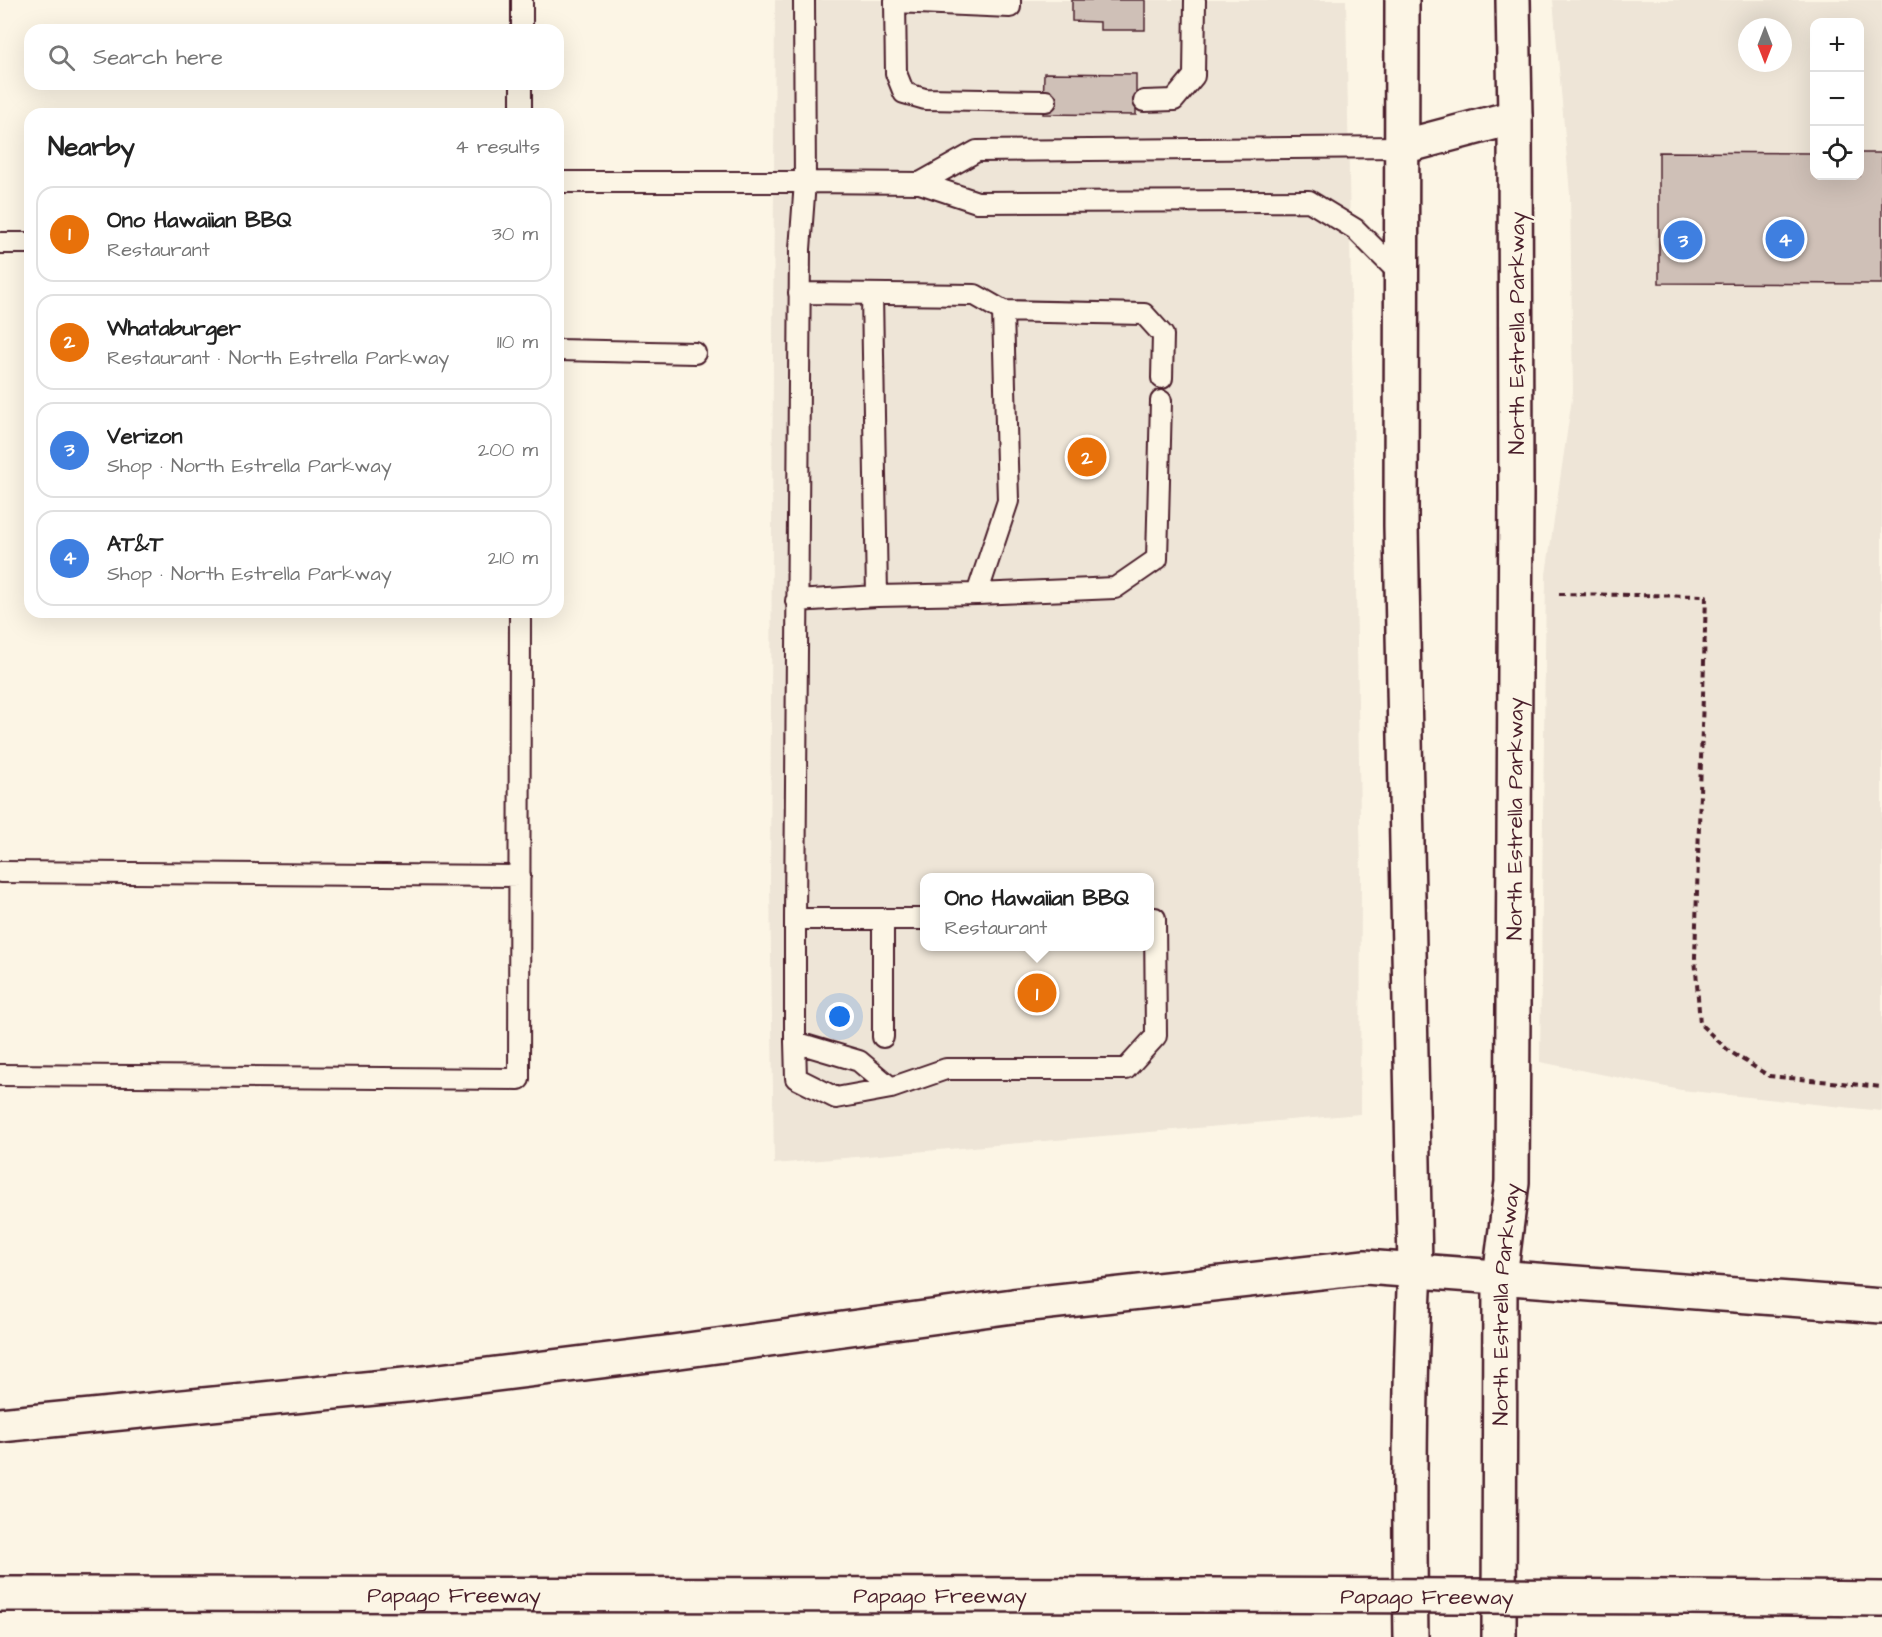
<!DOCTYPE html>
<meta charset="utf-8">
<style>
:root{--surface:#fff;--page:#f6f6f6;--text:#222;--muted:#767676;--line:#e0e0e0;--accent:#d1495b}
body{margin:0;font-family:"Architects Daughter",sans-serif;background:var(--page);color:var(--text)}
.controls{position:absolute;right:18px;top:18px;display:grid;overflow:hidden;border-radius:12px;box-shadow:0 6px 24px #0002}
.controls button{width:54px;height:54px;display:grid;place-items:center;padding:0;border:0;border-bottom:2px solid var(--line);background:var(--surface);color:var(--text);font:30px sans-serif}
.compass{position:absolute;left:1738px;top:18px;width:54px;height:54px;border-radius:50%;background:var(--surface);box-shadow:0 6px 24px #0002;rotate:180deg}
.you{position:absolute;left:840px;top:1017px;width:21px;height:21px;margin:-15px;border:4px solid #fff;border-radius:50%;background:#1a73e8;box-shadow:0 0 0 9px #1a73e833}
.badge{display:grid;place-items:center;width:39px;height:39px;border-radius:50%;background:var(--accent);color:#fff;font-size:20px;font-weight:700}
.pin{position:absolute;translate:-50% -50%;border:3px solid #fff;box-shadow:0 2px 6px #0006}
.popup{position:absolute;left:920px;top:873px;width:234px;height:78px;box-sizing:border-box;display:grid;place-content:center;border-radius:12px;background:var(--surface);filter:drop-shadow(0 2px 4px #0005);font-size:20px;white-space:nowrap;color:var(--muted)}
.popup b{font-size:22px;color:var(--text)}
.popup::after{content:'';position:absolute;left:50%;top:100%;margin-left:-12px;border:12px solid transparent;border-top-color:var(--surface)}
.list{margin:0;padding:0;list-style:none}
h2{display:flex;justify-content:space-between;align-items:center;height:78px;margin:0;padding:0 24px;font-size:26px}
h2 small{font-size:20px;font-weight:400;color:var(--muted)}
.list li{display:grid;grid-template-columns:39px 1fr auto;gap:18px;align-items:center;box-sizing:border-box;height:96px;margin:0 12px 12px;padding:0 12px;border:2px solid var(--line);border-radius:18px}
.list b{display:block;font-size:22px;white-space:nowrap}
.list p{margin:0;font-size:20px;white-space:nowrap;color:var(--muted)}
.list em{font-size:20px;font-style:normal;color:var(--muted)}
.icon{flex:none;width:33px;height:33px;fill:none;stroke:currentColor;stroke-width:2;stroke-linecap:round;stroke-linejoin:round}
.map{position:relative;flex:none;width:1882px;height:1637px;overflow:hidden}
.search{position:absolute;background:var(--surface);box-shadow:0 6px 24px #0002;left:24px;top:24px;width:540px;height:66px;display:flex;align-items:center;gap:15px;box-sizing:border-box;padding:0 21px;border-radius:18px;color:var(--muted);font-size:22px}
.panel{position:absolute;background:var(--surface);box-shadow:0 6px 24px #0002;left:24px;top:108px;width:540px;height:510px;border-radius:18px}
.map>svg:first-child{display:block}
</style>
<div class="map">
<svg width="1882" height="1637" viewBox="0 0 1882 1637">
<rect width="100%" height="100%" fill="#fcf5e5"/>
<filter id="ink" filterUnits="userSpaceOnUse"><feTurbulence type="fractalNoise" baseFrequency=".0167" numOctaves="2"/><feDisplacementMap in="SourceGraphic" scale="12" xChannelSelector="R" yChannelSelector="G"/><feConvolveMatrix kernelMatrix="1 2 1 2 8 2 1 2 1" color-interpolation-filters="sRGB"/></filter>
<g filter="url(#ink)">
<path fill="#eee5d7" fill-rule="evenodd" d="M775,0H1346L1361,877L1360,1114L774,1164L770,883ZM924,878H1150V946H924Z
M1553,0H1882V1111L1681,1090L1540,1062L1546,574L1573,392L1570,194ZM1814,22H1860V176H1814ZM1747,27H1783V63H1747Z"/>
<path fill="#cfc0b7" stroke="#4a1f2b" stroke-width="1.5" d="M1072,0H1145V30H1100V22L1072,21Z
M1044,73L1136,74V115L1043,114Z
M1659,152L1814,153V176H1860V153H1882V284L1659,283Z"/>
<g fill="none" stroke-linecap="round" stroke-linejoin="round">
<g stroke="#4a1f2b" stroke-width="24">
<path id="lane" d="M804,0L805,182L920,183L977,202L1309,201L1355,229L1402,276
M895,0V2L1010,7V0
M895,2L896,73L904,93L925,99L1046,101
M522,30V0
M1144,101L1174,100L1194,76L1195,0
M521,114V84
M558,182H805L800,249L795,919H924
M920,183L977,151L1402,147
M0,243H30
M872,294L877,596
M1003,311L1144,314L1163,335L1162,378
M558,350L695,353
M977,594L1115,588L1157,559L1161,401
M796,601L877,596L977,594L1008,501L1003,311L975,295L799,293
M0,872L520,876
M795,919V1042L796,1078L836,1098L891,1088L946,1069H1126L1156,1036L1155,918H1150
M883,919V1037
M795,1042L859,1061L891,1088
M0,1075L519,1079L520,612"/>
</g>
<g stroke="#4a1f2b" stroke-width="38">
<g id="primary">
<path d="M1402,0L1401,526L1415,1269C1409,1392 1409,1514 1411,1637"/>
<path d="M1402,147L1515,117"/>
<path id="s1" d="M1499,1637L1500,1277L1512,1182L1516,494L1515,117L1513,0"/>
</g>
</g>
<g stroke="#4a1f2b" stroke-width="38">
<g id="highway">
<path d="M0,1425L415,1384L665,1353L1013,1306L1365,1267L1882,1306"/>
<path id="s2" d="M0,1594L1207,1595"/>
<path d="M1688,1597L1882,1599"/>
</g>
</g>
<path stroke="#4a1f2b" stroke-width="4" stroke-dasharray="6 4.5" stroke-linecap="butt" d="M1559,594L1706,596L1695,957L1700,1024L1729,1051L1769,1076L1882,1087"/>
<use href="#lane" stroke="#fcf5e5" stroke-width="20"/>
<use href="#primary" stroke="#fcf5e5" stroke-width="33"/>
<use href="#highway" stroke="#fcf5e5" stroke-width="33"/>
<g stroke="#4a1f2b" stroke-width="38" stroke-linecap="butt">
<g id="highway-bridge">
<path id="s3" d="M1207,1595L1688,1597"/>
</g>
</g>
<use href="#highway-bridge" stroke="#fcf5e5" stroke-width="33"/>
</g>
</g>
<g text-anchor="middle" stroke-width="5" stroke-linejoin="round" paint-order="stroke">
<g font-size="22" fill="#4a1f2b" stroke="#fcf5e5">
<text transform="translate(1516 333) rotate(-90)" y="8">North Estrella Parkway</text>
<text dy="8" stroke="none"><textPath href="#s1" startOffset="819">North Estrella Parkway</textPath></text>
<text dy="8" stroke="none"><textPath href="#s1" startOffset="333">North Estrella Parkway</textPath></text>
<text dy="8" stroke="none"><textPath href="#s2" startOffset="454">Papago Freeway</textPath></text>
<text dy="8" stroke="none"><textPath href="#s2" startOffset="940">Papago Freeway</textPath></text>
<text dy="8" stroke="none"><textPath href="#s3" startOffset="220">Papago Freeway</textPath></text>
</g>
</g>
</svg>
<div class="controls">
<button>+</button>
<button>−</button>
<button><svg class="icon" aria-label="locate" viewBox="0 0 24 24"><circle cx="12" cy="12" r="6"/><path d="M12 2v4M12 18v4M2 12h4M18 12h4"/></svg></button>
</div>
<svg class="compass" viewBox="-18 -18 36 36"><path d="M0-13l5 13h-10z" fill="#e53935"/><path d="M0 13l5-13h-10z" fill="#767676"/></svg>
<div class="you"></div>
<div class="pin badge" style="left:1037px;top:993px;background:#e8710a">1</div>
<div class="popup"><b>Ono Hawaiian BBQ</b>Restaurant</div>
<div class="pin badge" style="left:1087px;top:457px;background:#e8710a">2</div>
<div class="pin badge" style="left:1683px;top:240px;background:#3f7fe0">3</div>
<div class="pin badge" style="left:1785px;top:239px;background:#3f7fe0">4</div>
<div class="search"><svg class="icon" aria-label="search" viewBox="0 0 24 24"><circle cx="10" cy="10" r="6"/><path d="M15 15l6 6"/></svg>Search here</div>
<section class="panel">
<h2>Nearby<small>4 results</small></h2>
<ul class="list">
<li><span class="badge" style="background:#e8710a">1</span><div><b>Ono Hawaiian BBQ</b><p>Restaurant</p></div><em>30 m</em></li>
<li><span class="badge" style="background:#e8710a">2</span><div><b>Whataburger</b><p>Restaurant · North Estrella Parkway</p></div><em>110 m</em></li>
<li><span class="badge" style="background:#3f7fe0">3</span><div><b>Verizon</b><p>Shop · North Estrella Parkway</p></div><em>200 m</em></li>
<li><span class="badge" style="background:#3f7fe0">4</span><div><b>AT&amp;T</b><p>Shop · North Estrella Parkway</p></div><em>210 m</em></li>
</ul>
</section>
</div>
